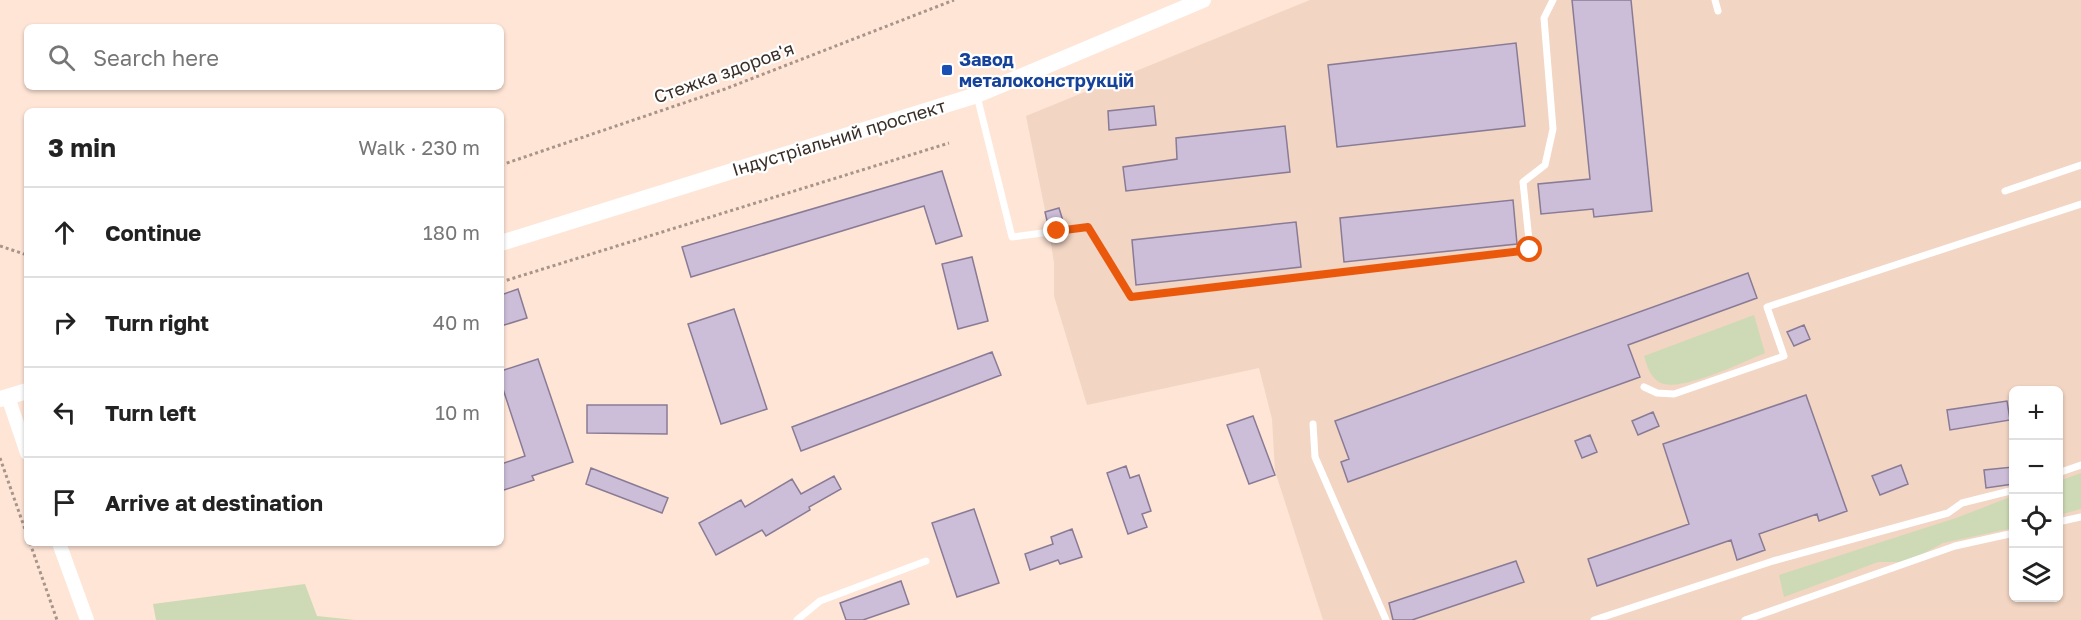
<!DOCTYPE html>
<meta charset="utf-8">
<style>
:root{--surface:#fff;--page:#f6f6f6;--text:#222;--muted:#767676;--line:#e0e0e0}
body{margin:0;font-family:"Golos Text",sans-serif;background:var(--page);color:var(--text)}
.controls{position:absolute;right:18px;bottom:18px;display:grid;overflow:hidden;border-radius:9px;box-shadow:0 2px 4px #0004}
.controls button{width:54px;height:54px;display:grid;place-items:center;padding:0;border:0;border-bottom:2px solid var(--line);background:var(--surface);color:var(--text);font:30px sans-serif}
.stop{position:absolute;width:18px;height:18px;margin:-14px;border:4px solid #ea580c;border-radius:50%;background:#fff}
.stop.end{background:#ea580c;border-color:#fff;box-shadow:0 2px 6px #0008}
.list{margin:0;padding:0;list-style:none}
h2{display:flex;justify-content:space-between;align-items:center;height:78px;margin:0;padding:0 24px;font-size:26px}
h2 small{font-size:20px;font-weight:400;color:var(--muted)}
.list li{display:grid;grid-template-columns:39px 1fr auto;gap:18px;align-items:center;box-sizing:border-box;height:90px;padding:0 24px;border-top:2px solid var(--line)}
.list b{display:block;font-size:22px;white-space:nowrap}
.list em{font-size:20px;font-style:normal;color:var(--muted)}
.icon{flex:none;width:33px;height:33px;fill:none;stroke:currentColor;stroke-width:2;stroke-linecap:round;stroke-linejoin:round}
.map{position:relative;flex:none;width:2081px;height:620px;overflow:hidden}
.search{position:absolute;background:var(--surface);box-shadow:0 2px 4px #0004;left:24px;top:24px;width:480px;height:66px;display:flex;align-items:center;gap:15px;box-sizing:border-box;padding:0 21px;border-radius:9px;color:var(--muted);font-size:22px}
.panel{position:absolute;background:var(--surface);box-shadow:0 2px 4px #0004;left:24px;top:108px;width:480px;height:438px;border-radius:9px}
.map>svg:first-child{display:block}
</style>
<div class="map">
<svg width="2081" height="620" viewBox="0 0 2081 620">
<rect width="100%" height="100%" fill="#fee5d6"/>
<path fill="#f2d5c3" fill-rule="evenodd" d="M1310,0H2081V620H1323L1275,471L1272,419L1259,368L1087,405L1054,296V263L1048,225L1026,116ZM2014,390H2058V598H2014Z"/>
<path fill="#cedab5" d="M1754,315L1765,353C1743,362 1682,392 1661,383C1651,379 1647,366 1644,356Z
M2081,473V509L2059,515V481Z
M2013,496V528L1943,543L1908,562H1878L1784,597L1779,575L1956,518Z
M305,584L317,616L355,620H156L153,604Z"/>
<path fill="#ccbdd9" stroke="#897b95" stroke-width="1.5" d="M1572,0H1631L1652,211L1594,217L1593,209L1541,214L1538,184L1590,179Z
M1516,43L1525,126L1337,147L1328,65Z
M1154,106L1156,125L1109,130L1108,111Z
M1285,126L1290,172L1126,191L1123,167L1177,159L1176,138Z
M942,171L962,236L936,244L924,206L691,277L682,247Z
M1513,200L1517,244L1344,262L1340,218Z
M1059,208L1063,221L1048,225L1045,212Z
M1296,222L1301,267L1136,285L1132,240Z
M972,257L988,321L958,329L942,264Z
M1748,273L1757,298L1628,345L1640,377L1348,482L1341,462L1349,459L1335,421Z
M518,289L527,318L501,326V295Z
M734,309L767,409L721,424L688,324Z
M1804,325L1810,339L1794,346L1787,332Z
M992,352L1001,375L801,451L792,427Z
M538,359L573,462L532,476L534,480L501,491V464L525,456L501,383V371Z
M1806,395L1847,511L1819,521L1817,514L1759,534L1765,550L1737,560L1731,540L1597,586L1588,559L1689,524L1663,444Z
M2007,401L2010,420L1950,430L1947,410Z
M587,405H667V434L587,433Z
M1653,412L1659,426L1638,435L1632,421Z
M1253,416L1275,475L1249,484L1227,425Z
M1590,435L1597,452L1582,458L1575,441Z
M1901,465L1908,484L1880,495L1872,476Z
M1126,466L1130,478L1139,475L1151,511L1142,514L1147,527L1128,534L1107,473Z
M2013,467V484L1986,488L1984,470Z
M591,468L668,498L662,513L586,484Z
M834,476L841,489L809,507L810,510L766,536L762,530L716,555L699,523L741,500L745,507L792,479L801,494Z
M974,509L999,583L957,597L932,523Z
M1072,529L1082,557L1060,564L1058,560L1030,570L1025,554L1053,544L1051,537Z
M1516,561L1524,582L1412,620H1393L1389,603Z
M901,581L909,604L863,620H846L840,603Z"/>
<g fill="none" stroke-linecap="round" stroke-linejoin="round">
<path stroke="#a89489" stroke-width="3" stroke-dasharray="3 3" stroke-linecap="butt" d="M501,165L725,89L954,0
M0,246L27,255
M501,282L949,143
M0,458L27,535
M30,543L57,620"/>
<path stroke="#fff" stroke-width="7" d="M1715,0L1718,11
M977,96L1012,237L1088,227L1131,297L1530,250L1523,182L1545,165L1553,129L1544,18L1553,0
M2005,191L2081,165
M1644,387L1657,393L1674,394L1784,356L1767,307L2081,204
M1313,424L1315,457L1386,620
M2058,473L2081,465
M2058,522L2081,517
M797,620L820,601L926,561
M1594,620L1773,561L1948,513L1962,503L2014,490
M1745,620L1955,546L2014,533"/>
<path stroke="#fff" stroke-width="14" d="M8,397L27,453
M59,543L87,620"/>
<path stroke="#fff" stroke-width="16" d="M501,243L977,95L1203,0
M0,399L27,391"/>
</g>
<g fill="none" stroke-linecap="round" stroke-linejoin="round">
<path stroke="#ea580c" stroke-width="8" d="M1057,231L1088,227L1131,297L1530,250"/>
</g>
<rect fill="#1a4fb4" stroke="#fff" stroke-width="2" x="941" y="64" width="12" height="12" rx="3"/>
<g text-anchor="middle" stroke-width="4.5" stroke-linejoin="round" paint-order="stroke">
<g font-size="18" font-weight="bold" fill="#164399" stroke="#fff" text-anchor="start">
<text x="959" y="66">Завод<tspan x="959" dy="21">металоконструкцій</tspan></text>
</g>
<g font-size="18" fill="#3a2e27" stroke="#fff">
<text transform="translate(724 73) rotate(-20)" y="6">Стежка здоров'я</text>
<text transform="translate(839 138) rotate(-17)" y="6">Індустріальний проспект</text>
</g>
</g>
</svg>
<div class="controls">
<button>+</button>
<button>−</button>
<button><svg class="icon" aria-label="locate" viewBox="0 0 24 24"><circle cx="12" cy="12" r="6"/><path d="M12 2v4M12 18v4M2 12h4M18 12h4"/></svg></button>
<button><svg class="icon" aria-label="layers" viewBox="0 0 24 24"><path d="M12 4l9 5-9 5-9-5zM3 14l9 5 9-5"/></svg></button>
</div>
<div class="stop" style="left:1530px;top:250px"></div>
<div class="stop end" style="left:1057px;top:231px"></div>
<div class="search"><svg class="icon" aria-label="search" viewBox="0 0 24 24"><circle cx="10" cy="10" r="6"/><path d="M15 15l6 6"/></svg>Search here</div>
<section class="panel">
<h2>3 min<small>Walk · 230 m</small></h2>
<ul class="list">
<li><svg class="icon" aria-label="ahead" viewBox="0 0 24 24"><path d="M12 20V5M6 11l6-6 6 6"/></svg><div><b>Continue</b></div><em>180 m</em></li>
<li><svg class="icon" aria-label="right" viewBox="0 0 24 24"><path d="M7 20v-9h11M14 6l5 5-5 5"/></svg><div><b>Turn right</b></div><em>40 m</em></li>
<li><svg class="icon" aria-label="left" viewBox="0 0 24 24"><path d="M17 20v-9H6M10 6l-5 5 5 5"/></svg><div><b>Turn left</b></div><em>10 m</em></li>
<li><svg class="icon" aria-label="arrive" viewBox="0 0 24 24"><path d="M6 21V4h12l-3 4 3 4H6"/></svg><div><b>Arrive at destination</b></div></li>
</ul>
</section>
</div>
